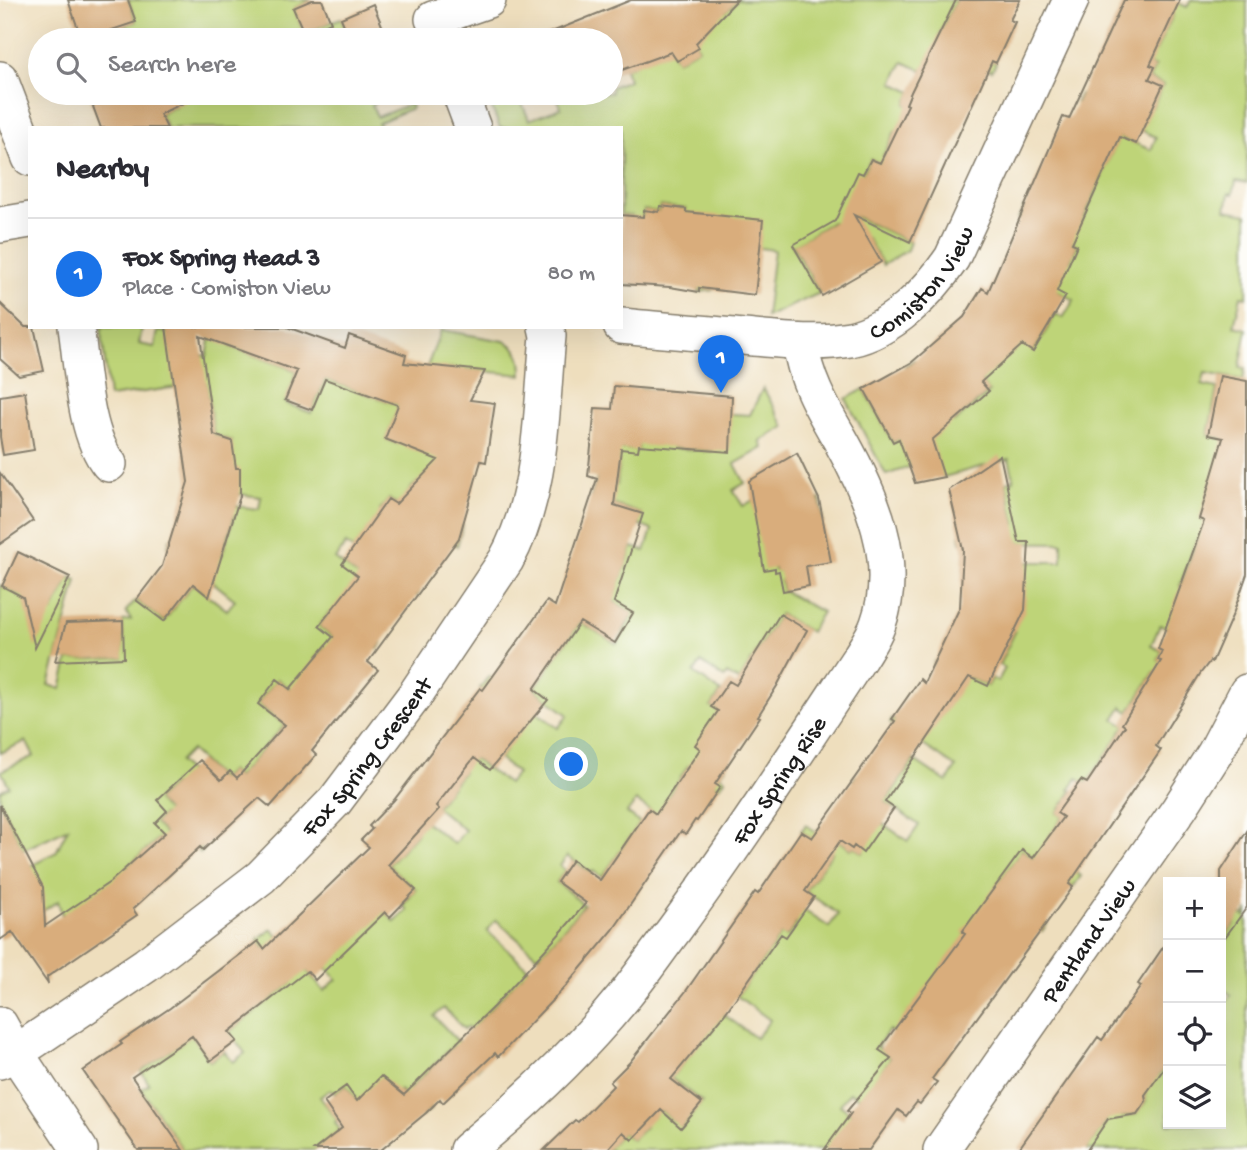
<!DOCTYPE html>
<meta charset="utf-8">
<style>
:root{--surface:#fff;--page:#f2f2f3;--text:#2b2b33;--muted:#7c7c81;--line:#e1e1e2;--accent:#1a73e8}
body{margin:0;font-family:"Gochi Hand",sans-serif;background:var(--page);color:var(--text)}
.controls{position:absolute;right:21px;bottom:21px;display:grid;overflow:hidden;border-radius:0px;box-shadow:0 7px 28px #0002}
.controls button{width:63px;height:63px;display:grid;place-items:center;padding:0;border:0;border-bottom:2px solid var(--line);background:var(--surface);color:var(--text);font:35px sans-serif}
.you{position:absolute;left:572px;top:765px;width:24px;height:24px;margin:-18px;border:5px solid #fff;border-radius:50%;background:#1a73e8;box-shadow:0 0 0 10px #1a73e833}
.badge{display:grid;place-items:center;width:46px;height:46px;border-radius:50%;background:var(--accent);color:#fff;font-size:23px;font-weight:700}
.pin{position:absolute;translate:-50% -58px;filter:drop-shadow(0 2px 4px #0008)}
.pin::after{content:'';position:absolute;top:37px;width:24px;height:21px;background:inherit;clip-path:polygon(0 0,100% 0,50% 100%)}
.list{margin:0;padding:0;list-style:none}
h2{display:flex;justify-content:space-between;align-items:center;height:91px;margin:0;padding:0 28px;font-size:30px}
h2 small{font-size:23px;font-weight:400;color:var(--muted)}
.list li{display:grid;grid-template-columns:46px 1fr auto;gap:21px;align-items:center;box-sizing:border-box;height:112px;padding:0 28px;border-top:2px solid var(--line)}
.list b{display:block;font-size:26px;white-space:nowrap}
.list p{margin:0;font-size:23px;white-space:nowrap;color:var(--muted)}
.list em{font-size:23px;font-style:normal;color:var(--muted)}
.icon{flex:none;width:38px;height:38px;fill:none;stroke:currentColor;stroke-width:2;stroke-linecap:round;stroke-linejoin:round}
.map{position:relative;flex:none;width:1247px;height:1150px;overflow:hidden}
.search{position:absolute;background:var(--surface);box-shadow:0 7px 28px #0002;left:28px;top:28px;width:595px;height:77px;display:flex;align-items:center;gap:18px;box-sizing:border-box;padding:0 24px;border-radius:38px;color:var(--muted);font-size:26px}
.panel{position:absolute;background:var(--surface);box-shadow:0 7px 28px #0002;left:28px;top:126px;width:595px;height:203px;border-radius:0px}
.map>svg:first-child{display:block}
</style>
<div class="map">
<svg width="1247" height="1150" viewBox="0 0 1247 1150">
<rect width="100%" height="100%" fill="#fdfcf7"/>
<filter id="ink" filterUnits="userSpaceOnUse"><feTurbulence type="fractalNoise" baseFrequency=".0143" numOctaves="2"/><feDisplacementMap in="SourceGraphic" scale="14" xChannelSelector="R" yChannelSelector="G"/><feConvolveMatrix kernelMatrix="1 2 1 2 8 2 1 2 1" color-interpolation-filters="sRGB"/></filter>
<filter id="wash" filterUnits="userSpaceOnUse"><feTurbulence type="fractalNoise" baseFrequency=".00686" numOctaves="4" result="noise"/><feDisplacementMap in="SourceGraphic" scale="28" xChannelSelector="R" yChannelSelector="G"/><feGaussianBlur stdDeviation="1.57" result="paint"/><feColorMatrix in="noise" values="0 0 0 0 0 0 0 0 0 0 0 0 0 0 0 0 0 1.4 0 .05"/><feComposite in="paint" operator="in"/></filter>
<g filter="url(#wash)">
<rect width="100%" height="100%" fill="#eedebd"/>
<path fill="#bed478" stroke="#6d784a" stroke-width="2" d="M128,0H312L294,8L304,33L341,18L350,40H84L136,22Z
M737,0H956L939,36L996,63L992,71L963,57L922,70L903,62L893,83L912,92L906,104L916,109L894,133L883,156L933,189L871,159L863,174L853,215L910,242L907,250L883,265L867,238L832,222L793,246L820,293L766,317L774,250L760,248L719,233L713,290L699,292L706,232L684,230L686,209L660,206L659,212L644,210L635,285H628L636,224L632,216L621,215V128H500L486,93H512L514,98L519,96L529,120L561,108L558,99L568,93H611V87L629,80L625,69L668,48L677,61L699,48L690,34L717,3L726,11Z
M1172,0L1187,7L1191,0H1247V183L1236,181L1233,194L1229,193L1226,210L1247,214V297L1241,296L1234,326L1247,329L1240,367L1245,368L1243,380L1205,373L1202,385L1217,388L1208,435L1231,440L1200,519L1247,533L1197,539L1180,586L1235,607L1225,632L1172,630L1160,625L1151,646L1162,651L1158,660L1180,671H1155L1129,712L1122,707L1114,719L1125,726L1087,783L1077,778L1070,789L1072,791L1057,813L1063,817L1049,837L1053,856L1081,876L1073,887L1022,850L996,887L1047,924L1042,931L1016,913L973,940L904,1039L889,1030L877,1047L891,1058L868,1089L874,1110L850,1092L840,1105L864,1123L824,1150H606L623,1132L632,1140L645,1127L637,1119L652,1103L682,1127L702,1102L671,1078L723,1014L756,1038L770,1020L737,996L781,934L787,937L797,922L799,907L829,927L838,914L805,891L832,853L801,831L806,825L816,832L820,827L851,849L854,846L863,853L873,817L908,841L919,825L853,780L856,776L888,798L914,760L947,782L956,767L890,723L892,719L924,741L934,661L988,686L992,679L998,681L1005,668L999,665L1015,632L978,614L1028,562H1062V543L961,542L960,536L1015,524L1006,482L1014,480L1009,459L944,477L909,467L886,475L846,399L864,389L893,442L934,420L905,366L914,360L954,422L989,392L981,382L1011,338L1034,351L1056,314L1063,318L1074,300L1044,285L1056,256L1070,261L1077,245L1018,219L1024,207L1074,231L1085,215L1117,141L1106,131L1151,150L1156,137L1076,102L1080,94L1125,115L1152,108L1163,85L1149,79L1155,67L1142,61L1156,51L1173,15Z
M170,93H371L375,103L372,105L377,117L411,104L412,108L378,123L380,128H167L160,114L176,106Z
M101,327L142,328L139,344L155,347L158,331L183,335L181,352L207,356L213,327L231,347L297,371L285,403L311,413L325,379L399,405L386,439L398,444L441,330L504,341C520,348 522,359 522,375L450,368L473,437L412,487L407,494L427,515L463,525L457,546L389,499L380,510L391,570L420,591L417,596L346,544L335,559L376,589L352,621L382,643L378,649L329,613L319,626L345,646L337,656L325,647L315,659L303,699L277,679L258,704L285,725L237,778L230,771L221,780L191,750L179,762L200,782L173,785L157,800L203,850L200,853L163,815L155,823L171,840L159,838L127,867L150,893L62,915L58,901L43,911L6,880L56,852L68,828L23,850L0,805V791L9,786L1,771L34,756L26,741L0,753V585L53,611L70,577L77,580L49,685L61,689L68,660L123,658V621L131,620L126,611L136,600L164,621L193,584L227,610L235,600L168,546L170,539L222,555L234,516L218,510L219,504L259,509L261,497L216,491V468L232,441L214,435L206,383L109,397Z
M640,388L663,391L673,448L712,451L716,413L750,415L763,388L785,427L760,441L763,448L735,464L745,483L733,490L743,506L757,498L788,506L820,499L823,522L759,533L775,571L806,566L781,580L783,591L822,612L810,632L780,614L739,681L727,674L724,678L701,662L694,673L721,692L711,707L718,711L726,767L720,776L725,779L720,787L688,766L666,800L663,819L636,801L627,813L640,823L602,877L593,871L591,873L567,856L560,866L565,870L557,882L584,905L541,955L539,953L537,956L496,920L487,931L529,969L471,1030L467,1027L464,1029L444,1008L434,1016L481,1066L477,1070L453,1046L410,1089L431,1109L422,1116L400,1090L368,1116L346,1086L335,1094L331,1089L320,1097L337,1120L335,1122L340,1130L314,1150H183L141,1089L149,1084L141,1071L192,1035L210,1061L224,1051L233,1062L245,1053L229,1032L291,983L258,940L272,929L324,991L337,979L312,953L370,896L395,922L407,910L403,905L416,890L388,865L417,833L398,800L454,844L465,830L436,807L463,772L444,737L508,784L517,773L499,759L506,750L509,711L480,688L489,676L558,728L568,715L534,689L580,622L617,644L633,613L613,601L632,547L645,551L652,530L639,525L642,514L591,497L597,479L617,485L619,459L608,448L638,450L641,414L638,413Z
M1232,907L1244,916L1247,912V1150H1088L1083,1147H1088L1106,1122L1109,1107L1123,1117L1136,1114L1146,1101L1144,1087L1161,1073L1168,1063V1124H1221V1008L1231,995L1221,987V943L1235,923Z"/>
<g id="blocks">
<path fill="#d9ad7c" d="M68,0H128L136,22L82,40Z
M312,0H322L331,22L304,33L293,8Z
M631,0H737L696,43L699,48L677,61L671,52L611,74V40H532Z
M956,0H1020L1010,20L1015,22L996,63L992,61L910,242L854,215L881,262L822,296L793,245L835,221L858,172L863,174L871,159L880,163L908,105L906,104L911,92Z
M1124,0H1180L1150,65L1155,67L1149,79L1163,85L1136,144L1120,137L1072,243L1077,245L1057,291L1066,296L1033,352L1022,345L981,382L989,391L932,440L944,477L915,483L899,439L893,442L864,389L911,363L964,317L982,288L988,292L1063,117L1069,119Z
M373,4L388,40H350L341,18Z
M88,93H204L160,114L167,128H101Z
M660,206L686,209V212L763,220L755,295L699,288V292L670,287L621,284V215L643,217L644,210L659,212Z
M0,303L25,327H34L44,371L19,376L0,359Z
M166,327H287L345,348L349,335L406,355L404,363L485,371L470,400L495,403L486,462L481,461L459,538L368,662L378,670L312,751L316,755L270,807L259,798L203,850L200,847L133,909L137,915L47,977L48,984L12,932L0,940V805L43,887L45,926L110,882L165,833L155,823L167,811L157,800L200,760L221,780L230,771L237,778L285,725L258,704L277,679L290,689L333,637L319,626L358,576L342,564L388,499L396,504L438,460L385,439L398,405L325,379L312,410L285,400L297,371L200,336L214,435L232,441L236,468H240V496L209,597L193,584L164,621L136,600L162,566L188,482Z
M1220,376L1247,381V574L1233,614L1212,662L1210,661L1200,674L1156,746L1161,750L1069,884L1073,887L932,1079L937,1082L920,1104L917,1102L906,1116L898,1110L869,1150H824L851,1113L847,1111L891,1058L879,1050L965,934L962,932L1022,850L1033,858L1063,817L1057,813L1081,780L1087,783L1125,726L1122,724L1161,661L1158,660L1162,651L1158,649L1204,521L1199,519L1223,438L1208,435Z
M614,386L732,396L730,452L639,445L638,451L621,449L614,505L643,514L614,602L633,613L615,643L580,622L534,689L548,700L490,770L474,758L436,806L439,809L388,865L416,890L390,917L385,912L315,980L307,971L261,1007L229,1032L237,1041L210,1061L192,1036L132,1077L183,1150H138L83,1071L122,1044L120,1042L170,1008L258,941L264,949L369,847L361,840L372,829L369,826L394,800L480,688L483,690L547,601L555,606L597,479L588,476L595,408L612,409Z
M25,392L34,450L3,455L0,437V396Z
M797,453L819,499L831,562L806,566L809,586L783,591L779,571L775,572V568L764,570L749,481Z
M1000,455L1019,542H1029L1025,610L988,686L969,677L885,802L894,808L863,853L854,846L852,849L840,841L805,891L814,897L786,937L781,934L724,1015L671,1079L702,1103L681,1128L661,1110L632,1140L623,1132L607,1150H544L575,1120L578,1122L613,1086L610,1082L629,1063L686,991L755,892L758,894L801,831L812,838L895,721L892,719L920,679L924,683L960,607L963,550L949,490Z
M0,473L33,521L0,544Z
M18,552L70,577L35,648L23,597L2,586Z
M780,614L807,630L777,686L758,716L760,717L715,784L720,787L697,821L695,820L686,834L681,831L613,930L565,987L498,1057L495,1053L443,1103L440,1099L426,1113L381,1150H314L342,1128L324,1102L346,1086L357,1101L381,1076L404,1095L494,1006L563,930L586,903L557,882L572,860L600,880L649,809L656,814L700,749L695,745L718,711L711,707L729,681L736,685Z
M123,621L124,658L55,661L66,623Z
M1247,831V907L1221,943V871Z
M1168,940V1063L1145,1095L1146,1101L1137,1114L1108,1119L1087,1150H1018L1098,1037L1102,1040L1141,986L1138,984Z"/>
</g>
</g>
<g filter="url(#ink)">
<use href="#blocks" fill-opacity="0" stroke="#857d6c" stroke-width="2"/>
<g fill="none" stroke-linecap="round" stroke-linejoin="round">
<g stroke="#857d6c" stroke-width="38">
<g id="minor">
<path d="M433,19L488,0"/>
<path d="M0,79L30,158"/>
<path d="M460,93L473,128"/>
<path d="M0,225L30,220"/>
<path id="s1" d="M621,326C662,330 703,333 743,337C778,340 815,345 850,339C892,330 929,292 952,258L1071,0"/>
<path d="M76,327C82,366 84,434 109,464"/>
<path d="M0,1025L15,1052L80,1150"/>
<path id="s2" d="M0,1061L32,1042L146,965L261,877L335,801L415,695L506,560C543,493 541,410 548,336L546,327"/>
<path id="s3" d="M467,1150C525,1103 579,1052 626,994C643,973 658,951 674,930C739,841 799,749 860,657C866,647 874,636 878,624C901,561 871,495 841,441C822,408 805,380 800,342"/>
<path id="s4" d="M941,1150L1179,809L1215,753L1247,692"/>
</g>
</g>
<use href="#minor" stroke="#fff" stroke-width="35"/>
</g>
</g>
<g text-anchor="middle" stroke-width="5" stroke-linejoin="round" paint-order="stroke">
<g font-size="24" fill="#1c1c1c" stroke="#fdfcf7">
<text dy="8" stroke="none"><textPath href="#s1" startOffset="324">Comiston View</textPath></text>
<text dy="8" stroke="none"><textPath href="#s2" startOffset="480">Fox Spring Crescent</textPath></text>
<text dy="8" stroke="none"><textPath href="#s3" startOffset="486">Fox Spring Rise</textPath></text>
<text dy="8" stroke="none"><textPath href="#s4" startOffset="256">Pentland View</textPath></text>
</g>
</g>
</svg>
<div class="controls">
<button>+</button>
<button>−</button>
<button><svg class="icon" aria-label="locate" viewBox="0 0 24 24"><circle cx="12" cy="12" r="6"/><path d="M12 2v4M12 18v4M2 12h4M18 12h4"/></svg></button>
<button><svg class="icon" aria-label="layers" viewBox="0 0 24 24"><path d="M12 4l9 5-9 5-9-5zM3 14l9 5 9-5"/></svg></button>
</div>
<div class="you"></div>
<div class="pin badge" style="left:721px;top:393px">1</div>
<div class="search"><svg class="icon" aria-label="search" viewBox="0 0 24 24"><circle cx="10" cy="10" r="6"/><path d="M15 15l6 6"/></svg>Search here</div>
<section class="panel">
<h2>Nearby<small></small></h2>
<ul class="list">
<li><span class="badge">1</span><div><b>Fox Spring Head 3</b><p>Place · Comiston View</p></div><em>80 m</em></li>
</ul>
</section>
</div>
